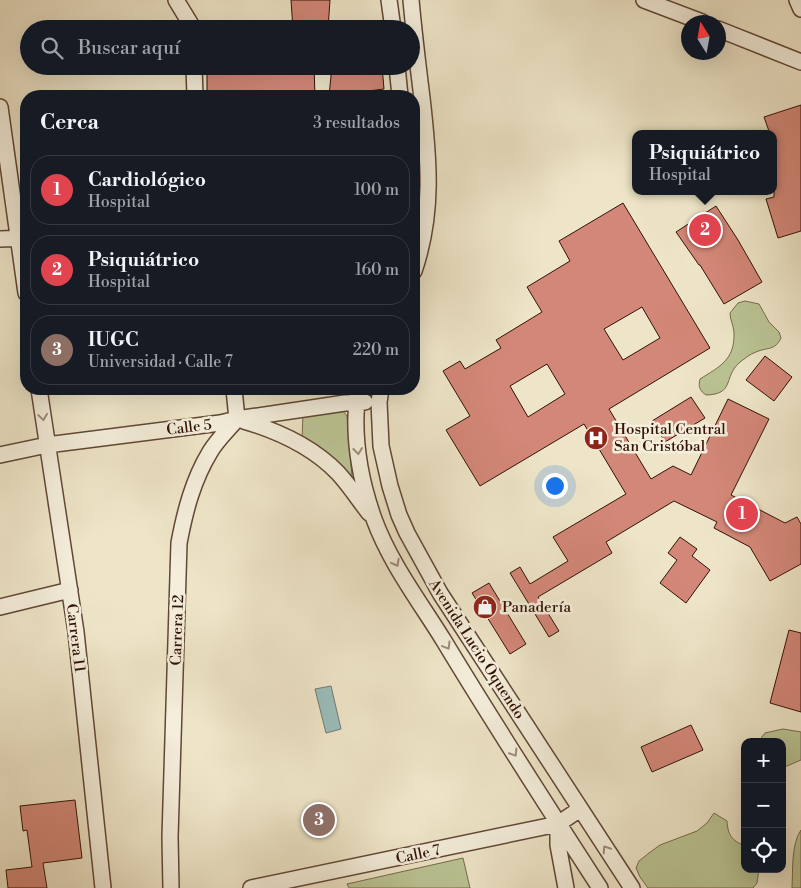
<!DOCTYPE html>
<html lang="es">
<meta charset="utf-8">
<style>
:root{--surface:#171b24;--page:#242831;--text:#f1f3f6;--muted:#9ea1a6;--line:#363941;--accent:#c59692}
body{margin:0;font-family:"Libre Bodoni",serif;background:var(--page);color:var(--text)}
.controls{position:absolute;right:15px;bottom:15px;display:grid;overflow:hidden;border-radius:10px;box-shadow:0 5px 20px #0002}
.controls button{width:45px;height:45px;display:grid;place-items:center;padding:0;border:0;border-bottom:1px solid var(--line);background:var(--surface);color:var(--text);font:25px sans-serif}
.compass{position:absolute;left:681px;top:15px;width:45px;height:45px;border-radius:50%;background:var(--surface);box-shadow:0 5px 20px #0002;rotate:349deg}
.you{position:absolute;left:554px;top:485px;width:18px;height:18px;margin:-12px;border:4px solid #fff;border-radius:50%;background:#1a73e8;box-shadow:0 0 0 8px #1a73e833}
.badge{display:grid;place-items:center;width:32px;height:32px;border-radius:50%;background:var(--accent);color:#fff;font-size:16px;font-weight:700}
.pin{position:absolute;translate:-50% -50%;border:2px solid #fff;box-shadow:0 1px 5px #0006}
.popup{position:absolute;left:632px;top:130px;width:145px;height:65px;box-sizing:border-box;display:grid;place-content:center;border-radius:10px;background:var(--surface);filter:drop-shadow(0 1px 4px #0005);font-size:16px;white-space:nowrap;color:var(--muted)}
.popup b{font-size:19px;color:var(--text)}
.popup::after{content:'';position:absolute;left:50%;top:100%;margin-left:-10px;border:10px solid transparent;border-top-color:var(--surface)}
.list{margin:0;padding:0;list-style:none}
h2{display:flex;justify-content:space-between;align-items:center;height:65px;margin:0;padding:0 20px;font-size:21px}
h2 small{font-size:16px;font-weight:400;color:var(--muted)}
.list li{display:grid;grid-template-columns:32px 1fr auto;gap:15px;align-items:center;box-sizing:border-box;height:70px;margin:0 10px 10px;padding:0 10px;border:1px solid var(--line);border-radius:20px}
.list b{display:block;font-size:19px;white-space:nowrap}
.list p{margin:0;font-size:16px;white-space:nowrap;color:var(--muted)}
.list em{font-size:16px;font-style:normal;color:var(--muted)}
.icon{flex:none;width:28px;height:28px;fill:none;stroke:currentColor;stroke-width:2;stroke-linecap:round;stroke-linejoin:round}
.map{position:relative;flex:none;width:801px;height:888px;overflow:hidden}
.search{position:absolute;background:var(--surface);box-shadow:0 5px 20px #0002;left:20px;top:20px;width:400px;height:55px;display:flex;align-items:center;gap:12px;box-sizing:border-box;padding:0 18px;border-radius:28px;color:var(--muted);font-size:19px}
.panel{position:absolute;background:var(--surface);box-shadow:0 5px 20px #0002;left:20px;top:90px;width:400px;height:305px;border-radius:20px}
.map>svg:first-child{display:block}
</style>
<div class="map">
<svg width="801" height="888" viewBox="0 0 801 888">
<rect width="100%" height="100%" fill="#eee5c8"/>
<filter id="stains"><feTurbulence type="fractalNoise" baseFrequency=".004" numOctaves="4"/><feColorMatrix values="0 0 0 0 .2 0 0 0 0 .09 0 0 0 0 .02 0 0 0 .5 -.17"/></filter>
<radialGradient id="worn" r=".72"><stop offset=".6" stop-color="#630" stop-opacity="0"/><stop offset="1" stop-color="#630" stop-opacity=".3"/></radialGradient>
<path fill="#bbc494" stroke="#766b4d" d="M745,301L759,304L769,322L779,332L781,338C775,351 767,347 756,352C750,354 744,359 739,363C723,378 735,394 706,395C700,391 698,387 700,379C719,367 735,360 734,333C734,326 730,320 730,313L738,303Z
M342,410L347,416L352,477L302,439L303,413Z
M783,729L801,732V760L782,768V742H758L765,733Z
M714,813L727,821C728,835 731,840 745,846V869H759L757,883L753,888H648L640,877L636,868L639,861L649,853L660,845L697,831L707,823Z
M801,830V888H792C793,871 791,844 801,830Z
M463,858L470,888H349L347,884Z"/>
<path fill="#9bbdbc" stroke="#717973" d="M331,686L341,729L326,733L315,689Z"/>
<path fill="#d38778" stroke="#321206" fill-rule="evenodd" d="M291,0H330L328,29H293Z
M207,66H314L315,96H207Z
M332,66H382L384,89L329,96Z
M801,105V231L778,238L766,199L774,197V134H770L764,117Z
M623,203L710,348L609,409L651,479L673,466L691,475L728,399L769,419L731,495L785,523L797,517L801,524V564L770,581L750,547L714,528L717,522L674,501L606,542L612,553L538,597L559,631L549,637L510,573L520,567L530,584L568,561L553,537L626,494L584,424L480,486L446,430L470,416L443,371L460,361L465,369L501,348L496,340L542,312L527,287L570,261L559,241ZM642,307L660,338L623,360L604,329ZM547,364L565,394L528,417L510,386Z
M716,206L738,240L762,282L724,304L700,265H699L676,232Z
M765,356L792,377L774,401L746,380Z
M691,397L705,418L665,442L652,421Z
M680,537L697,549L692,556L710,570L686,603L660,583L677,560L668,553Z
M489,583L526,644L510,654L472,593Z
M789,630L801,633V712L770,703Z
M691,725L703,750L652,772L641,747Z
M75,800L82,858L43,863L47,888H8L6,870L32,867L27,830L23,831L20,806Z"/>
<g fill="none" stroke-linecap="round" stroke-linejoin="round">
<g stroke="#614736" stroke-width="18">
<path id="street" d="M176,0L190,23L191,29
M389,0L393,29
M411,0C414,33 418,66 422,98C429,159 434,213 414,271
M644,0L702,22
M797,0L801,9
M718,29L801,62
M194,66L195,96
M397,66L400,96
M0,107L26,293
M0,239L26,238
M39,389L76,632L103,888
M358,389C352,433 359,477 374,519C390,563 420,602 444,641C494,724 547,806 600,888
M381,389L379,402L381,446L390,486L399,515L407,533L440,593L632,888
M244,421C278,431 313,447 338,473C349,485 359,500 369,513
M0,455L47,445L220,423L237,419L345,403L365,402
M0,607L70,590
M558,824V845L566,888
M171,888L170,837L179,543C185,511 193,480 210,452C217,440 228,430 237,419L234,389
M251,888L558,824L580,809"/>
</g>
<use href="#street" stroke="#f4eedb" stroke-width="15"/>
</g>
<defs><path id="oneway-chevron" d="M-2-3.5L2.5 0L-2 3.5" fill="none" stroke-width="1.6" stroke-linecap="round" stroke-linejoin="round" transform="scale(1.25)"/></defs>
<g stroke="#9d8b7b">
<use href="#oneway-chevron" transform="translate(43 417) rotate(82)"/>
<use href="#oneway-chevron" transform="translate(358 451) rotate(83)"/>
<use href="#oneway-chevron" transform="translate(396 563) rotate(62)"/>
<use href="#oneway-chevron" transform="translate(447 646) rotate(59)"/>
<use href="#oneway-chevron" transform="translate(514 753) rotate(58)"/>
<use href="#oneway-chevron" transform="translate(606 849) rotate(-123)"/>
</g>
<defs>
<g id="hospital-disc" transform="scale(1.25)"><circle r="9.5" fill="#8f2418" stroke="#f4eedb"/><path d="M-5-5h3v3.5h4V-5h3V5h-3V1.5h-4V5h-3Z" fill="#fff"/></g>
<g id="shop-disc" transform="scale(1.25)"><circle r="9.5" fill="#8f2418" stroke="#f4eedb"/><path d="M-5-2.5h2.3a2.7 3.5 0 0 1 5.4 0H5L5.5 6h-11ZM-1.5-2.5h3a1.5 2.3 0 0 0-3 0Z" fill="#fff"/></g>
</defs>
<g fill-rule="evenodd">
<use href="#hospital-disc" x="596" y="438"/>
<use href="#shop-disc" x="485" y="607"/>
</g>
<g text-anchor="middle" stroke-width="5" stroke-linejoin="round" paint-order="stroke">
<g font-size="15" fill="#321206" stroke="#f4eedb">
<text transform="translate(189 427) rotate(-7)" y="5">Calle 5</text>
<text transform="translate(177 630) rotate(-88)" y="5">Carrera 12</text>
<text transform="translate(76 638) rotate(83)" y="5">Carrera 11</text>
<text transform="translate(477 649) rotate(57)" y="5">Avenida Lucio Oquendo</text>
<text transform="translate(418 854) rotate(-12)" y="5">Calle 7</text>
</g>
<g font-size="15" fill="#321206" stroke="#f4eedb" text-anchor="start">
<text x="614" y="434">Hospital Central<tspan x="614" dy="17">San Cristóbal</tspan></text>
<text x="502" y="612">Panadería</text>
</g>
</g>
<rect width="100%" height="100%" filter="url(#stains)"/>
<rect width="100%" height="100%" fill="url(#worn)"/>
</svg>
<div class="controls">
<button>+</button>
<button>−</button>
<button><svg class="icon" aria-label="locate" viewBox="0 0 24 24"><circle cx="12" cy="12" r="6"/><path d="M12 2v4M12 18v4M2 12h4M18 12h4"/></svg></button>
</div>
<svg class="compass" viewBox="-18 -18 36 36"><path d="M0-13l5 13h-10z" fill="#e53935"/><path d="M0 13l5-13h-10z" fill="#9ea1a6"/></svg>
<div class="you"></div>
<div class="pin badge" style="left:742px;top:514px;background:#e0444e">1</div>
<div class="pin badge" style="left:705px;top:230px;background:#e0444e">2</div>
<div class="popup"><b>Psiquiátrico</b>Hospital</div>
<div class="pin badge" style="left:319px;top:820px;background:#8d6e63">3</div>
<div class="search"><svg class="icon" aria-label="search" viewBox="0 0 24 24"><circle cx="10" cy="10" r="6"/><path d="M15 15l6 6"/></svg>Buscar aquí</div>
<section class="panel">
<h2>Cerca<small>3 resultados</small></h2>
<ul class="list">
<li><span class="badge" style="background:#e0444e">1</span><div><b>Cardiológico</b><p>Hospital</p></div><em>100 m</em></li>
<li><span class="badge" style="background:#e0444e">2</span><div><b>Psiquiátrico</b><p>Hospital</p></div><em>160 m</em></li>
<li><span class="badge" style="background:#8d6e63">3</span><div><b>IUGC</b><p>Universidad · Calle 7</p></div><em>220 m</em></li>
</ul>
</section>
</div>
